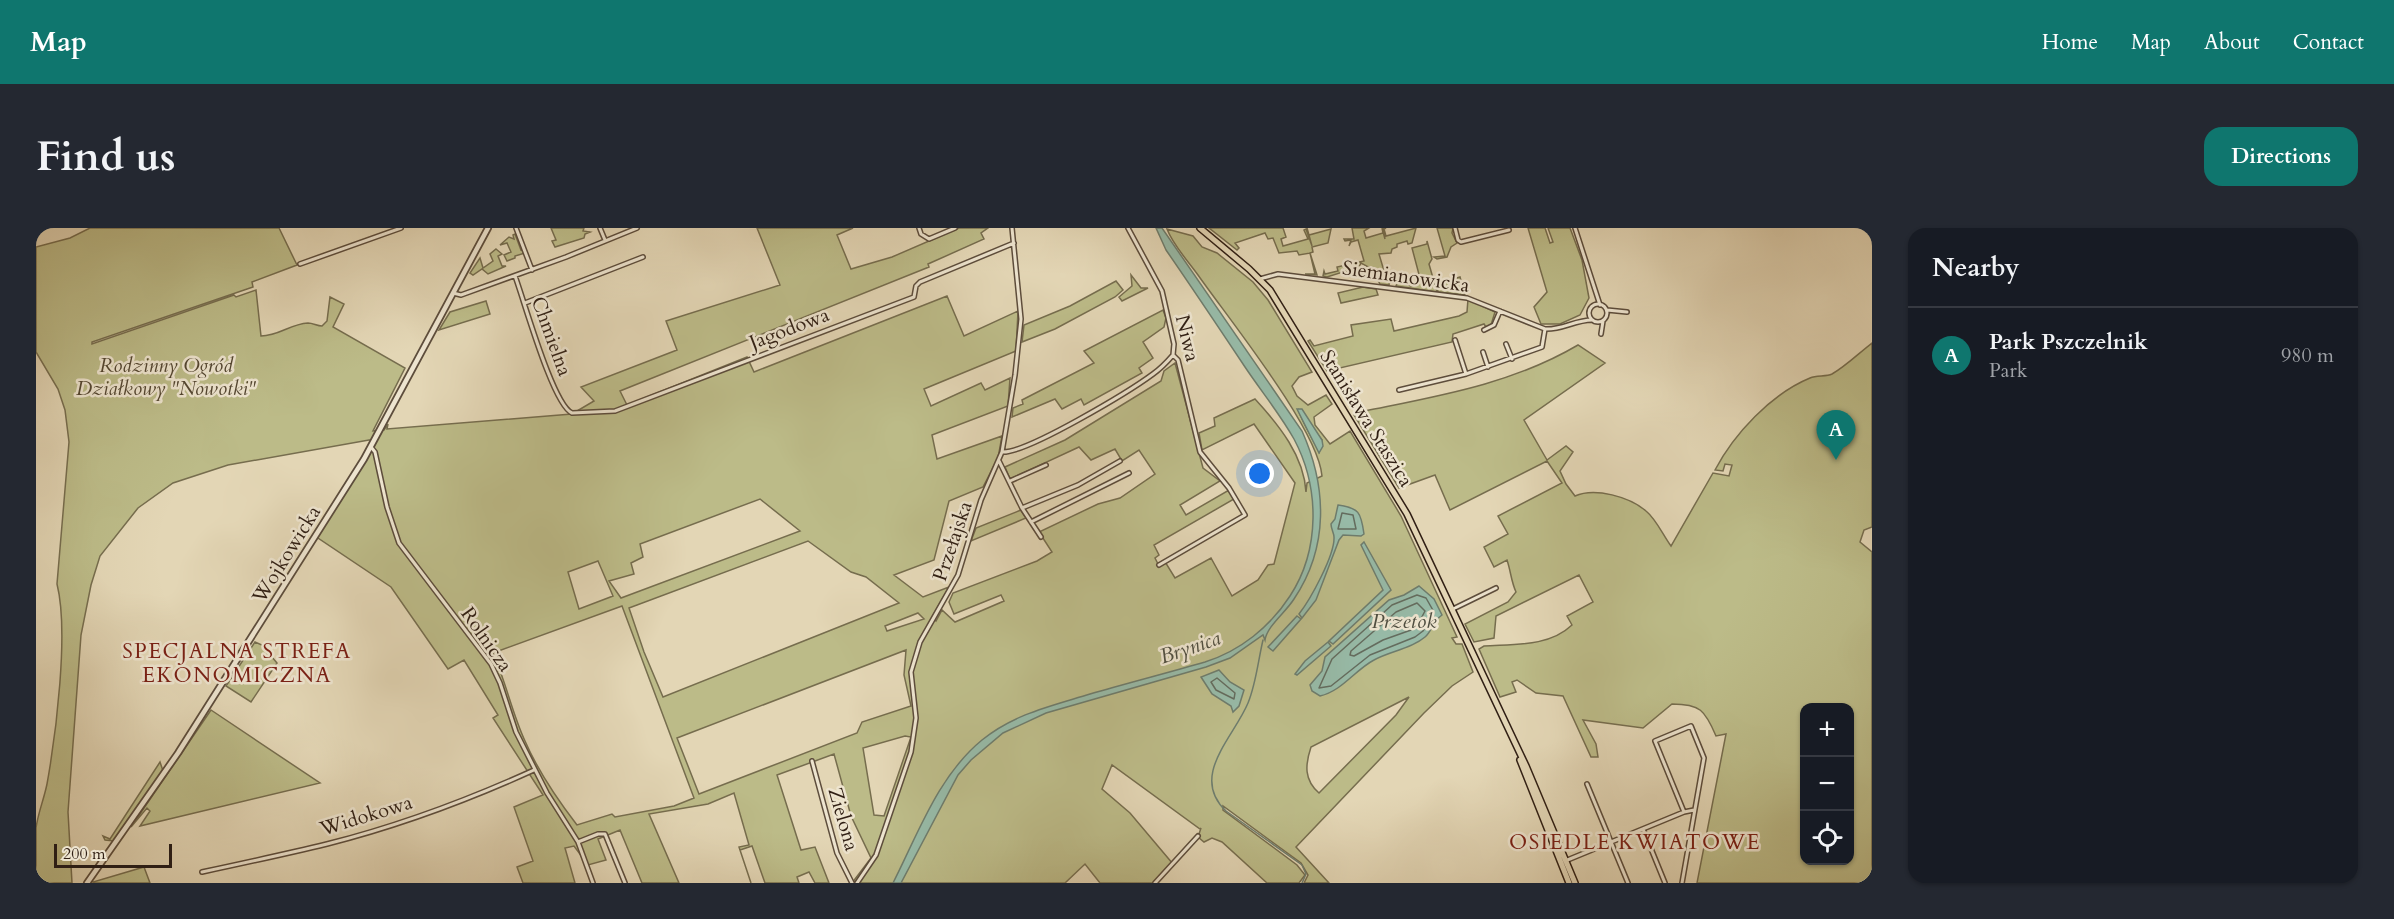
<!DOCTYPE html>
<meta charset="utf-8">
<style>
:root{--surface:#171b24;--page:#242831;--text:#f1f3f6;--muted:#9ea1a6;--line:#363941;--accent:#0f766e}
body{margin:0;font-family:Cardo,serif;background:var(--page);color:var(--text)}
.controls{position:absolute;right:18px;bottom:18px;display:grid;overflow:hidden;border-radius:12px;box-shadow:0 2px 4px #0004}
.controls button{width:54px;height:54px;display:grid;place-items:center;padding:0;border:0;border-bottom:2px solid var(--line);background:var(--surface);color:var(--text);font:30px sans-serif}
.scale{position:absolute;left:18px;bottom:15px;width:118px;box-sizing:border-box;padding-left:6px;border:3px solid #301f14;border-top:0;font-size:16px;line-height:21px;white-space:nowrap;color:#301f14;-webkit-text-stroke:4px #ede4cf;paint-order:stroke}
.you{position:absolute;left:1224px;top:246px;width:21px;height:21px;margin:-15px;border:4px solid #fff;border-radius:50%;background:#1a73e8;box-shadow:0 0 0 9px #1a73e833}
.badge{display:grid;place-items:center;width:39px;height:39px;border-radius:50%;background:var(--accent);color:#fff;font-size:20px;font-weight:700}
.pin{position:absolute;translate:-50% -50px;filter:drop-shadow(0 2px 3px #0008)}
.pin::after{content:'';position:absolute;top:32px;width:21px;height:18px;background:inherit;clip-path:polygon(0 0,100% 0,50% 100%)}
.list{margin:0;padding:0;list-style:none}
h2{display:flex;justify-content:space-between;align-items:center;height:78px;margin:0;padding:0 24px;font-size:26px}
h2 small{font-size:20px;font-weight:400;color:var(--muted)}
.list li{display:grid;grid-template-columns:39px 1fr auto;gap:18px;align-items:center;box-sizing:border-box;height:96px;padding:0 24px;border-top:2px solid var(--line)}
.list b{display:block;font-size:22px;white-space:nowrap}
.list p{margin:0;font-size:20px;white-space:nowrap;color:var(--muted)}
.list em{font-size:20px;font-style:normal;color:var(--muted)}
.icon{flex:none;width:33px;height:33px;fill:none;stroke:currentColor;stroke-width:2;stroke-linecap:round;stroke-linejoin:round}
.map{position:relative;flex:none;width:1836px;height:655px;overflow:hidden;border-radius:18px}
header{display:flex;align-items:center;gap:36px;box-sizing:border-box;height:84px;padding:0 30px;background:var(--accent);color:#fff}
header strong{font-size:28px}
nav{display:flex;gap:33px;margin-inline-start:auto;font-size:21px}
.intro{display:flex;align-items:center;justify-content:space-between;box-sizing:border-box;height:144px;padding:0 36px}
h1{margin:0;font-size:42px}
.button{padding:15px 27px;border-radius:18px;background:var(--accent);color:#fff;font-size:21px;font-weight:700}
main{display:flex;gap:36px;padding:0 36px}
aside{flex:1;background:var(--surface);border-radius:18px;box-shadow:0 2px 4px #0004}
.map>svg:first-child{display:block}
</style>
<header>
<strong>Map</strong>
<nav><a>Home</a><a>Map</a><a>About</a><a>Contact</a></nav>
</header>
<div class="intro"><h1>Find us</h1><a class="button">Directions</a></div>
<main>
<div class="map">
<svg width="1836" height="655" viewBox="0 0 1836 655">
<rect width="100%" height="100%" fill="#e3d6b5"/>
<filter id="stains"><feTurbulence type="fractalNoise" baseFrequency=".00333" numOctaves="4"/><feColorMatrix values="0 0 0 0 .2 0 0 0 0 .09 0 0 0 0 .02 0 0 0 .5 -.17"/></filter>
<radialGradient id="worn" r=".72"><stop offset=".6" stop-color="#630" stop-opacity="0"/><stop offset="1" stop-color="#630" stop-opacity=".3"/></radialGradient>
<path fill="#bcbb88" stroke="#766d4e" stroke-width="1.5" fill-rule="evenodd" d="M54,0H243L261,37L216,54L217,59L56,114V116L198,67L200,69L220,62L225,108C243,108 254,96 272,95C277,95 281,98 286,98L291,93L294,69L308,76L297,99L369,140L337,203L348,202L352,196L351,201L536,186L558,173L545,159L641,122L630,93L744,57L721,0H817L801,7L815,41L856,29L923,0H952L945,5L948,11L892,36L893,39L584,163L591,177L711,129L718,144L911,68L928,108L982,83L980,123L888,161L895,178L945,155L949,162L974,150L972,178L896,207L901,231L966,208L962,230L947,259L913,273L898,332L858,347L887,369L913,359L896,389L900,393L906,382L919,394L968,373L965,367L918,386L913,374L917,365L1001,333L1016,324L1003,304L1062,276L1084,270L1119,246L1103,222L1086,233L1079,221L1055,232L1043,219L974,251L969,239L1029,212L1125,153L1128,143L1139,135L1167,240L1184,253L1144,277L1150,287L1193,262L1198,271L1118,317L1123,327L1119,330L1122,336L1128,332L1139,350L1175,330L1196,368L1222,352L1232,337L1238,336L1259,255L1218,196L1166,222L1163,205L1179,198L1178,190L1219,171C1243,197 1268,228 1270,264L1271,255L1286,248C1282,201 1192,90 1162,47C1152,33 1137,17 1131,1L1157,8L1166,19L1181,25L1217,54L1232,72L1276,144L1263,149L1256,158L1261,168L1272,177L1290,167L1296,176L1278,189L1279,197L1294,216L1314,203L1365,288L1421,409L1416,410L1420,416H1426L1437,444L1416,458L1388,485L1260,619L1293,655H1268L1272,647L1265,635L1187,578V582L1261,637L1269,647L1263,655H1231L1186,614L1176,610L1168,614L1162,609L1165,600L1164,601L1076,537L1066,561L1094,585L1137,636L1117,655H1064L1049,636L1029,655H816L835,630L815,588L798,526L741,547L765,622L779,619L793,655H779L773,644L761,649L763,655H729L716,618L704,622L715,655L703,619L713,617L698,565L672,576L613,586L643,655H606L584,602L562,611L570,632L552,637L538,618L529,620L539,655H487L481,639L497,633L478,579L507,567L457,490L462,487L428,432L412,441L355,359L279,308L339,212H333L192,237L137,255L102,280L64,328L55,357L45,407L32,584L36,655H0C0,637 0,618 0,600C2,585 8,571 11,556C20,506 33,404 21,356L33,214L29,182L22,161L0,124V19L34,10ZM1262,181L1286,212L1283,224C1276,209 1267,196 1262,181ZM724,271L764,303L585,370L573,353L598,346L595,335L607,329L604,316ZM772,313L815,344L830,349L863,375L627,469L608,424L593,380ZM562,333L577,368L543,381L532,344ZM586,378L658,570L638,578L579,589L576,586L541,597C521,571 502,543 489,513C476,485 470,454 457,425ZM882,385L888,391L851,403L849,398ZM870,422L868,447L875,478L826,494L821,505L663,566L641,510ZM1373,469L1360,487L1283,565C1268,552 1269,537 1275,519ZM869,508L875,509L848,588L838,587L827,520Z
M515,0H548L547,3L554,4L549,6L548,10L519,19L516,13L520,12Z
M1173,0H1247L1250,9L1245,11L1247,18L1272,11L1268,2L1270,1L1276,18L1271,0L1273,7L1295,1L1292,15L1276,19L1277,24L1274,25L1281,47L1269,46H1279L1274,25L1263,27L1261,23L1243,25L1237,10L1232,11L1229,5L1199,15L1203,20L1201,22Z
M1316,0H1333L1328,3L1330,10L1347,5L1346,0L1349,11L1347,0H1350L1348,1L1350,8L1380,0L1376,15L1372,16L1371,13L1361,16V19L1356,21L1355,25L1343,26L1351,53H1354L1353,57L1344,56L1336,41L1325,35L1323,39L1291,49L1287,48L1288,43L1289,46L1302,43L1301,39L1328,33L1322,12L1315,14L1313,18L1315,12L1309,13L1308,11H1318Z
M1401,0H1417L1416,5L1421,15L1415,19L1411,29L1401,31L1398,29L1409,28Z
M1492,0H1509L1514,15L1517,14L1512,0H1534L1546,32L1553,70L1544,87L1524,96H1505L1498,79L1511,64Z
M479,6L485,22L488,21L489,25L479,28V30L471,33L468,27L475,24L471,15L464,17L473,9L478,11L477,7Z
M1391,13L1396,31L1393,36L1401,64L1360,58L1362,54L1375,58L1385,54L1376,20L1391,16Z
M460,21L466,26L462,28L466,38H470L452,46L446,41L437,47L434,45L444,30L447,40L457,33L454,26Z
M1095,47L1105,60H1112L1086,73L1083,69L1096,58Z
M1424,49L1429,67L1402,64L1401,56Z
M1080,53L1087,62L1079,69L1019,101L986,114L988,97L1034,78Z
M1327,59L1340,61L1342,67L1305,75L1302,65Z
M1432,71L1459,84L1455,97L1450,99L1448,96L1417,106L1416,114L1291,143L1272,113L1274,112L1278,118L1317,108L1315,97L1355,91L1358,103L1423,88L1431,84Z
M450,73L454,86L403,102L414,84Z
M1127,82L1130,90L1128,99L1107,114L1117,130L1103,140L1106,145L1048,177L1045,171L1026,181L1019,171L976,189L977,180L987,176L986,172L1058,135L1048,123Z
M1836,115V299L1828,302L1824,314L1836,324V655H1661L1690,506L1680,508C1669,482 1664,476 1636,476L1607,500L1547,492L1560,516L1562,529H1555L1527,468L1500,465L1481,452L1476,454L1480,464L1464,469L1443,421L1448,418C1478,416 1513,419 1536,397L1531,388L1557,374L1543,347L1460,388L1458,410L1438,414L1429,396L1472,374L1480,364C1475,353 1475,344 1471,332L1458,339L1448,319L1472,306L1462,288L1526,255L1511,233L1414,282L1399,247L1363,260L1318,187L1329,183C1402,168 1476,156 1542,117L1569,135L1488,192L1511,232L1530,218L1537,224L1524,243L1530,256L1539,268C1559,259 1594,269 1610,283C1620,291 1627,307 1635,318L1677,245L1693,248L1696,237L1689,236L1687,243L1679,242C1698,206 1735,166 1774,150C1781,147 1790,149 1796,146C1810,138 1823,125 1836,115ZM1768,479H1814V632H1768Z
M985,282L990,290L935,313L940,300Z
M219,414L226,417L241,435L215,474L190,458Z
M175,482L284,555L104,598L114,583L111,580L95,599Z
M124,534L127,543L78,613L69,612L67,608L74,611Z
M108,639L114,655H57V654Z"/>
<path fill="#97baa7" stroke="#6e7c6c" stroke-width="1.5" d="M1120,0H1126L1266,203C1291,259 1293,319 1258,371C1250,384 1231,398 1229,412L1227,407L1194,430L1170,439L1010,485L967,505L935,532L922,547L865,655H857C882,606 902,548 946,512C978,486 1015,478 1054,466C1092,455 1131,445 1169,434C1204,423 1234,399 1254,368C1284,322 1284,260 1258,211C1244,186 1225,163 1209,139C1183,100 1157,61 1130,22Z
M1261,181H1266L1286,212L1287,218L1283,225Z
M1302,277C1323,280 1325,284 1328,306L1325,308L1307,307L1303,312L1280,372L1266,390L1263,386C1274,372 1299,327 1298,309C1298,305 1295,301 1295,296L1299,291Z
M1328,314L1355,362L1297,416L1293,413L1347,362L1325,317Z
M1383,358L1398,371L1406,387C1397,393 1396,403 1389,409C1375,421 1354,423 1338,432C1319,442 1306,463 1284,468L1276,463L1274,457L1286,443L1289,429L1353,372L1368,367Z
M1261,388L1265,391L1237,423L1232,419Z
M1292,414L1295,418L1261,447L1259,446L1269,433Z
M1183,442L1194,454L1208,462L1203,478L1197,484L1195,478L1176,466L1165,449Z"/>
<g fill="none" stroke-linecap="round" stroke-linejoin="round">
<path stroke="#646c5e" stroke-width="1.5" d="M1306,285L1317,287L1320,301H1302Z
M1381,367L1390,370L1398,384L1387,403L1379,409L1334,427L1295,458L1283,460L1296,431L1356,377Z
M1381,375L1389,383L1381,398L1375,402L1347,412L1318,428L1314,427L1315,423L1360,384Z
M1181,450L1199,465L1198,471L1180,462L1175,454Z"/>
<path stroke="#6e7c6c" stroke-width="1.5" d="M1227,412C1222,433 1220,456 1212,475C1198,509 1153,548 1190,583L1266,637L1270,646L1266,655"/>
<g stroke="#5d4d3c" stroke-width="6">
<path id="minor" d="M480,0L496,42
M564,0L569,12
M883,0L885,6L893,11L919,0
M1092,0L1126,63L1138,116L1137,127L1142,132L1164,224L1193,260L1209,287L1123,337
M1419,0L1422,12L1425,14L1473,2
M1539,0L1564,77
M264,36L365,0
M479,48C488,72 517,177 536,185L579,183L878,69L880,58L884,54L978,15
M1224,51L1242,46L1431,70L1509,101C1526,102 1539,92 1556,92
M417,65L425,67L530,29L601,0
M489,75L607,29
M1553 85a9 9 0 1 1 18 0a9 9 0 1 1-18 0Z
M1571,82L1591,84
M1448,102L1458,97L1464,83
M1565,106L1567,93
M1419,112L1430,146
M1470,116L1476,131
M1447,124L1452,139
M1363,162L1430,146L1506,119L1509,101
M335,219L339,224L351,279L363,315L455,436L464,455L480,504L511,565L542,614L557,655
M966,224C990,226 1094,163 1117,146C1124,141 1131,134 1137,127
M963,233L986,280L1005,309
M974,253L1010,237
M986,280L1042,257L1084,233
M995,294L1093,245
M1417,381L1460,360
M776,533L801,625L816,655
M1551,556L1592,655
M1607,601L1629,655
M542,614L562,606H569L589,655
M1529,633L1648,584L1658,582
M166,644C208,635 250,626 291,616C362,598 432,572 498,542
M821,655L840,627L875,524L880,490L875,444L884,414L922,347L945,272L966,224L979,147L985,91L976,0
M1119,655L1162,608
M1646,655L1668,530L1655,498L1619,513L1648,584"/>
</g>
<g stroke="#5d4d3c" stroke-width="8">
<path id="tertiary" d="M51,655L142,525L328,231L452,0"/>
</g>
<g stroke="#301f14" stroke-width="8">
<path id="primary" d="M1164,0L1213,41L1234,62L1371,286L1490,538L1539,655
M1484,532L1533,655"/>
</g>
<use href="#minor" stroke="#ede4cf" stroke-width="3"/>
<use href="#tertiary" stroke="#ede4cf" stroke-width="4.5"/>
<use href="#primary" stroke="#e3d6b5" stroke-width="5"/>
</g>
<g text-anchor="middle" stroke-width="5" stroke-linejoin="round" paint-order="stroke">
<g font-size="20" fill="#301f14" stroke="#ede4cf">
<text transform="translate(1370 48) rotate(8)" y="7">Siemianowicka</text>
<text transform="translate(753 100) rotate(-21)" y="7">Jagodowa</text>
<text transform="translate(516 108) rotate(70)" y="7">Chmielna</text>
<text transform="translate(1152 110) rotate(76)" y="7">Niwa</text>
<text transform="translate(1331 190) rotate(58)" y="7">Stanisława Staszica</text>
<text transform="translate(916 313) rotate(-71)" y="7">Przełajska</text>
<text transform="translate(250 326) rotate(-58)" y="7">Wojkowicka</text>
<text transform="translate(451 411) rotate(55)" y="7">Rolnicza</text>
<text transform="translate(330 587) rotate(-17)" y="7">Widokowa</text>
<text transform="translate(808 591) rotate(74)" y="7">Zielona</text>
</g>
<g font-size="20" font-style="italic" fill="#534631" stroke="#ede4cf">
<text x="130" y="144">Rodzinny Ogród<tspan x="130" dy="23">Działkowy "Nowotki"</tspan></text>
</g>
<g font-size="21" font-style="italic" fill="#4f4e40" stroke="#ede4cf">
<text x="1368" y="400">Przetok</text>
<text transform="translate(1154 419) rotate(-19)" y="7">Brynica</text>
</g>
<g font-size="21" letter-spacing="1.5" fill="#7a1f14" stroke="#ede4cf">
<text x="201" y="430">SPECJALNA STREFA<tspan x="201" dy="24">EKONOMICZNA</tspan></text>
<text x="1599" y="621">OSIEDLE KWIATOWE</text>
</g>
</g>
<rect width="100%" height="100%" filter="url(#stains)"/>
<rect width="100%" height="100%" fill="url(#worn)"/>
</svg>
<div class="controls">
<button>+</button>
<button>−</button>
<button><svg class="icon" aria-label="locate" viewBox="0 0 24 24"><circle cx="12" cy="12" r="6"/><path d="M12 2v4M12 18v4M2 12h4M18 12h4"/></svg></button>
</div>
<div class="scale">200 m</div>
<div class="you"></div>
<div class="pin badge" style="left:1800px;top:232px">A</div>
</div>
<aside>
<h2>Nearby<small></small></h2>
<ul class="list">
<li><span class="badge">A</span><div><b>Park Pszczelnik</b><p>Park</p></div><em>980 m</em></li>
</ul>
</aside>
</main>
